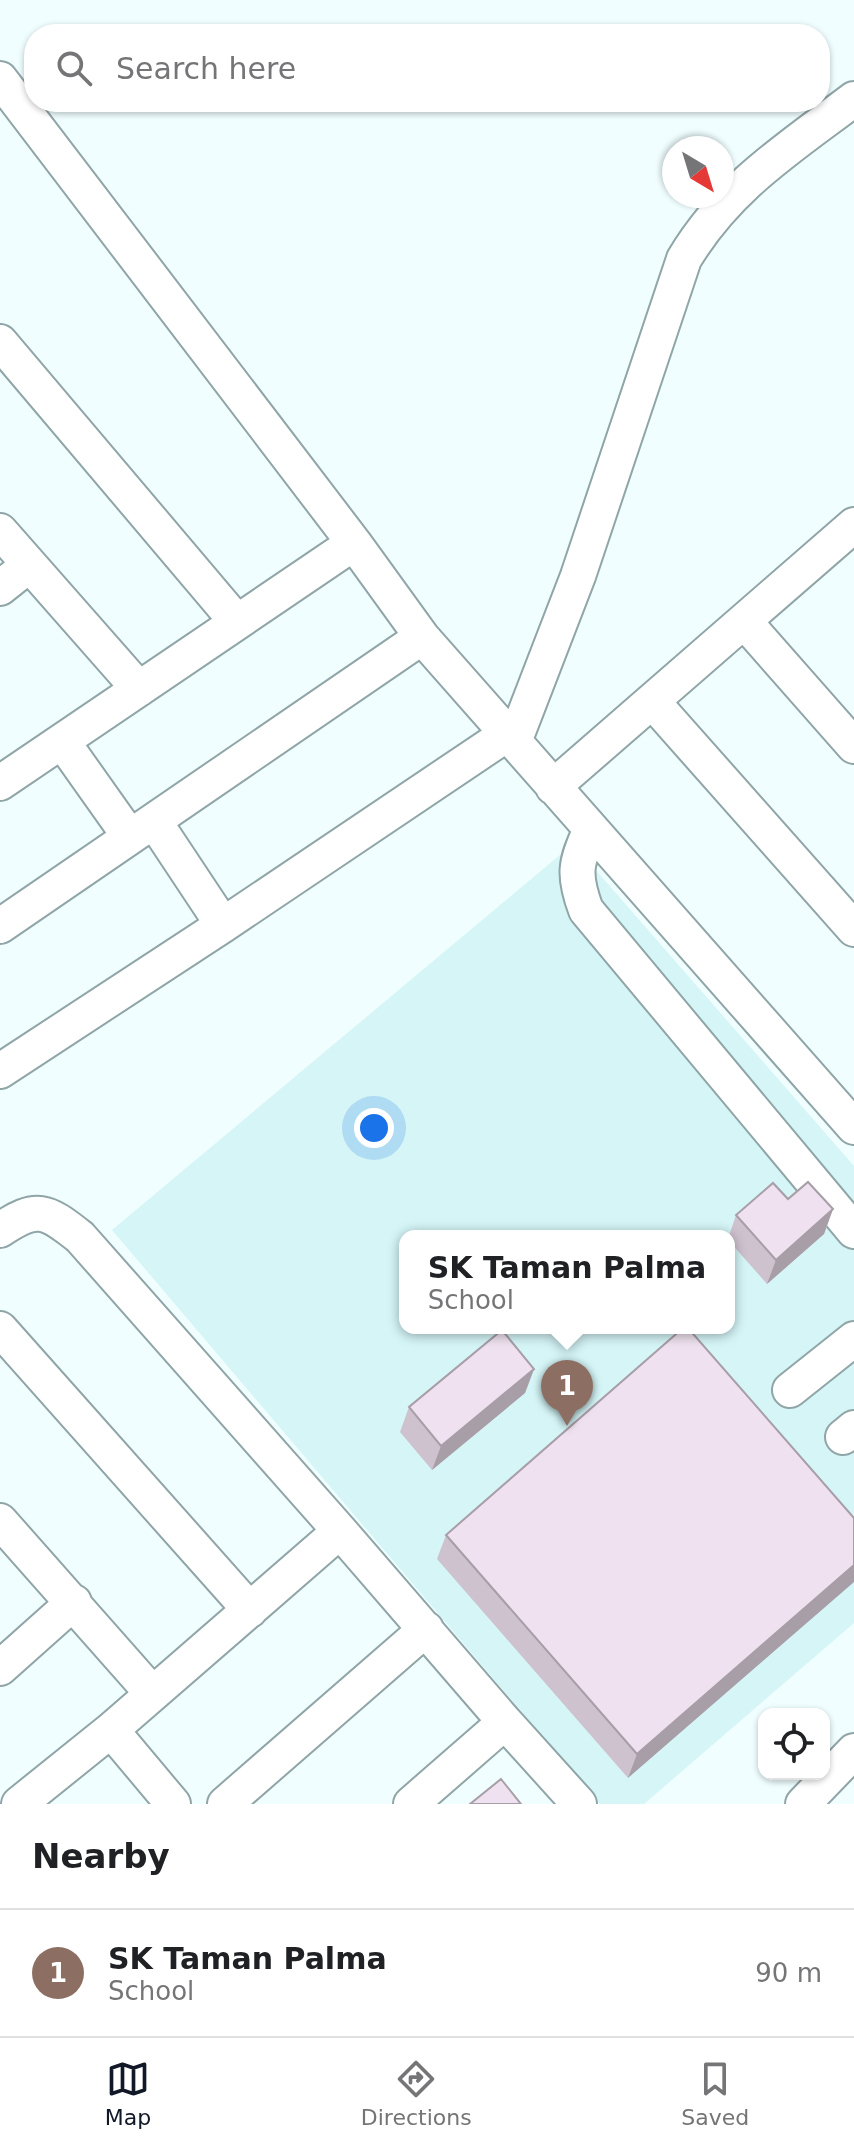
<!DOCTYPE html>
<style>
:root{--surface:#fff;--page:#f2f2f2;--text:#202124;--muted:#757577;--line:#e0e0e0;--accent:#111827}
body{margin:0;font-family:"DejaVu Sans",sans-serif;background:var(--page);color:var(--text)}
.controls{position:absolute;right:24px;bottom:24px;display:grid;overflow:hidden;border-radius:16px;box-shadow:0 2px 6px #0004}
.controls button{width:72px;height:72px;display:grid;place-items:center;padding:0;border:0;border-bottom:2px solid var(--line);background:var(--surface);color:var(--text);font:40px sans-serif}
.compass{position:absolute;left:662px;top:136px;width:72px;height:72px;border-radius:50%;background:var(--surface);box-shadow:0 2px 6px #0004;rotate:142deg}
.you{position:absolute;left:374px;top:1128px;width:28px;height:28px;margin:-20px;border:6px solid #fff;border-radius:50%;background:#1a73e8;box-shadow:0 0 0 12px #1a73e833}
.badge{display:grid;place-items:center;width:52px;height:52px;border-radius:50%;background:var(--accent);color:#fff;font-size:26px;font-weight:700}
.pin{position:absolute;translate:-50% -66px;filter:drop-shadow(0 2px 4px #0008)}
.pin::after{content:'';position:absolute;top:42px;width:28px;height:24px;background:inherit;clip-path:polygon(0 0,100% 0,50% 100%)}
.popup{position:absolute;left:399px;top:1230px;width:336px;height:104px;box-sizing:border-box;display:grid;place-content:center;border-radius:16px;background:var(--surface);filter:drop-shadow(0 2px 6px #0005);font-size:26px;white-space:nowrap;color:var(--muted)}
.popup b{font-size:30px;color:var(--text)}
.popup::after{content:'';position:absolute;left:50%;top:100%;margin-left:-16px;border:16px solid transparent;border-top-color:var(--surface)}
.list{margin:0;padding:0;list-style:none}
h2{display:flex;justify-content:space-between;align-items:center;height:104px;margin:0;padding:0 32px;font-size:34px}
h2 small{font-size:26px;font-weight:400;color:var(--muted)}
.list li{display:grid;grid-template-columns:52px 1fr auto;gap:24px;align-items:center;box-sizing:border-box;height:128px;padding:0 32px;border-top:2px solid var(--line)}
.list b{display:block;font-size:30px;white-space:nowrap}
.list p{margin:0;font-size:26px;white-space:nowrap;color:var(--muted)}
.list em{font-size:26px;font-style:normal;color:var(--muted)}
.icon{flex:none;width:44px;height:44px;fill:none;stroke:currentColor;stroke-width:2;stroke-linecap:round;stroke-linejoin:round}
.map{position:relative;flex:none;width:854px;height:1804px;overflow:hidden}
.search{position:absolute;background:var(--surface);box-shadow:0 2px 6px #0004;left:24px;right:24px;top:24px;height:88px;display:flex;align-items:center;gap:20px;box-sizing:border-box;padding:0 28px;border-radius:32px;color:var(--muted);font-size:30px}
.sheet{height:232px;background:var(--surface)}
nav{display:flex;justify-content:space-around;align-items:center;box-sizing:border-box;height:112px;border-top:2px solid var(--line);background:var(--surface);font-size:22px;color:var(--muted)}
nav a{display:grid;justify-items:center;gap:4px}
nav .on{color:var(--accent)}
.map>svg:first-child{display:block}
</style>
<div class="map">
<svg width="854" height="1804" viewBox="0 0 854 1804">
<rect width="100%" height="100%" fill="#f0feff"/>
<path fill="#d5f5f7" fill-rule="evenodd" d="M573,844L854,1166V1623L644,1804H600L112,1230ZM405,1236H729V1328H405Z"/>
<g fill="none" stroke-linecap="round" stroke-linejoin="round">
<g stroke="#90a5a7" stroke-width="38">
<path id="minor" d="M0,79L354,543L422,637L854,1127
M0,342L237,622
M0,531L139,689
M0,588L29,565
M744,621L854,746
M652,701L854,929
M62,741L130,837
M514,742L578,576L684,259C728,186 788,149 854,99
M0,783L354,543
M553,787L854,525
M154,821L223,925
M591,829C575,863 573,875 586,910L854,1231
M0,926L422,637
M0,1071L223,925L507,734
M0,1230C37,1205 46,1210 80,1237L340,1531L505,1722L411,1804
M0,1329L250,1610
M790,1390L854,1339
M843,1437L854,1428
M0,1521L152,1693
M0,1668L74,1602
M505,1722L579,1804
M111,1730L173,1804
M19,1804L111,1730L340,1531
M225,1804L426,1629
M803,1804L854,1751"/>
</g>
<use href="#minor" stroke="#fff" stroke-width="34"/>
</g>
<path fill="#cec2ce" d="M788,1199L833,1209L824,1234L767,1284L729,1241V1236L736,1215Z
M534,1369L525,1393L432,1470L400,1432L409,1407Z
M854,1518L628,1778L437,1559L446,1535Z"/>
<path fill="#a79ea7" d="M833,1209L824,1234L767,1284L776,1260Z
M534,1369L525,1393L432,1470L441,1446Z
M854,1565V1582L628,1778L637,1754Z"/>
<path fill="#efe1ef" stroke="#a79ea7" stroke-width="2" d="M808,1182L833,1209L776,1260L736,1215L773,1183L788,1199Z
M683,1328H688L854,1518V1565L637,1754L446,1535Z
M502,1330L534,1369L441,1446L409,1407Z
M501,1779L521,1804H470Z"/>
</svg>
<div class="controls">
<button><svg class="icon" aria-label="locate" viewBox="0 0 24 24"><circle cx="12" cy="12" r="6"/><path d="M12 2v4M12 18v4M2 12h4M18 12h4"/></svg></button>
</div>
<svg class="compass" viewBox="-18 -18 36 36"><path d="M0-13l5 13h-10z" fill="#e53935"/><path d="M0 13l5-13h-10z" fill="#757577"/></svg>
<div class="you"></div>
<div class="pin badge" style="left:567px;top:1426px;background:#8d6e63">1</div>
<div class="popup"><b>SK Taman Palma</b>School</div>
<div class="search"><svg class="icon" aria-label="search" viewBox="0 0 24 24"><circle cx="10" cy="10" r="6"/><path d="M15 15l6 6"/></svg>Search here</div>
</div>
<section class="sheet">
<h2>Nearby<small></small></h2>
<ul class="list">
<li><span class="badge" style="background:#8d6e63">1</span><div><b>SK Taman Palma</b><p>School</p></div><em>90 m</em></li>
</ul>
</section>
<nav>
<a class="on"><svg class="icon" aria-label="map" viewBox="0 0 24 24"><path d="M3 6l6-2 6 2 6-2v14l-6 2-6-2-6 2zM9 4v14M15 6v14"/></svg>Map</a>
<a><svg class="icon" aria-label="directions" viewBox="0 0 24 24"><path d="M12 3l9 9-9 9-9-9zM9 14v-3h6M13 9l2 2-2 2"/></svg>Directions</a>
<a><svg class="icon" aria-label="saved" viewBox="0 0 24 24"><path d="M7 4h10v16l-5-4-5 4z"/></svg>Saved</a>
</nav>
